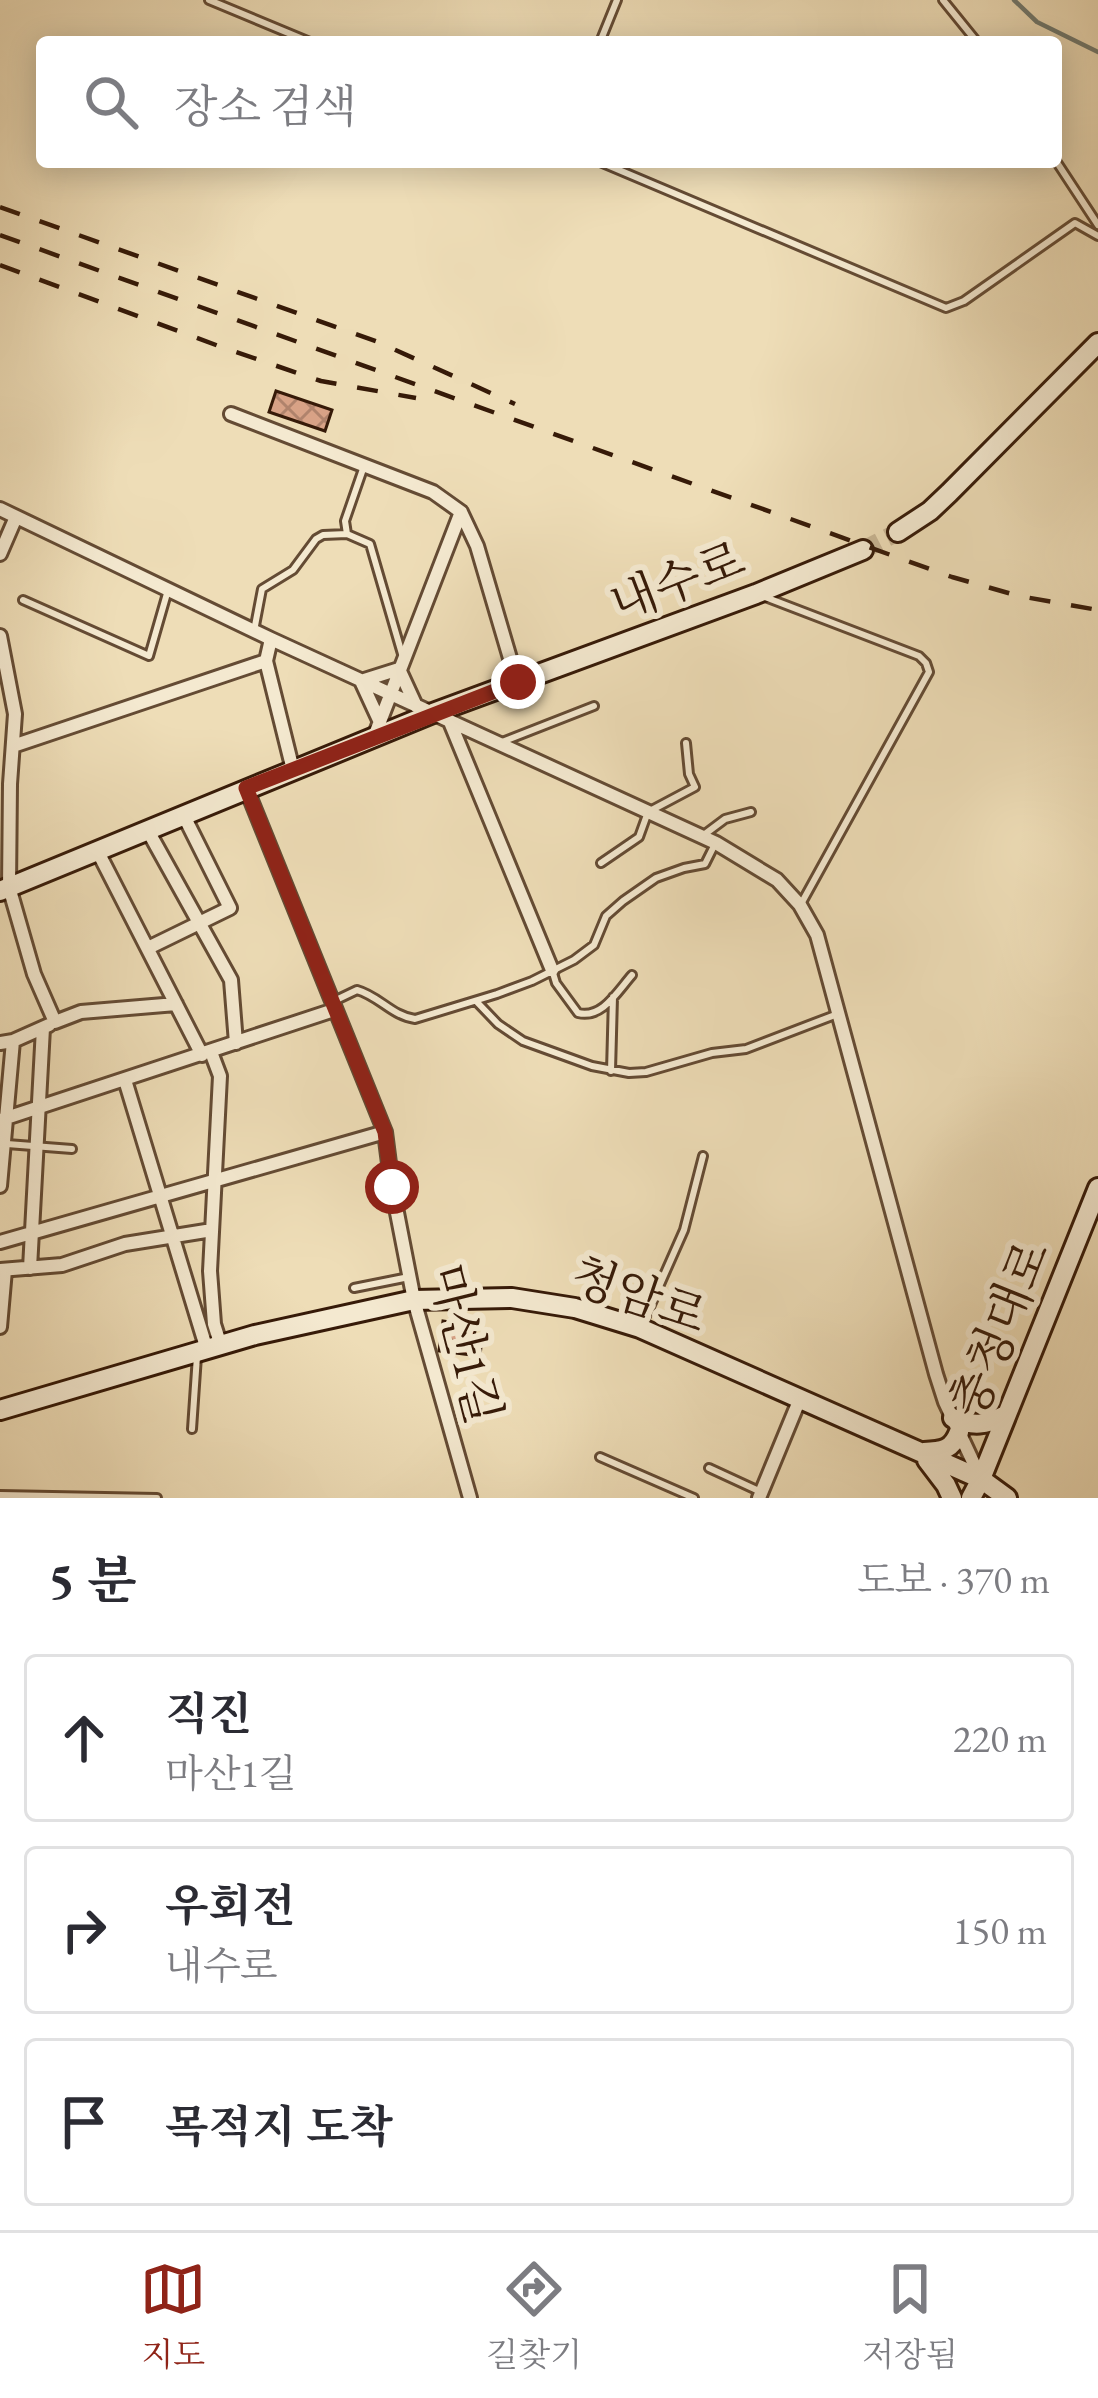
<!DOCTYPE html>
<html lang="ko">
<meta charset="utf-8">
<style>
:root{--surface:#fff;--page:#f7f7f7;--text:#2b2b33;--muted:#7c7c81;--line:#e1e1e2;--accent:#8f2418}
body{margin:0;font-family:"EB Garamond","Noto Serif KR",serif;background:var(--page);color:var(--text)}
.stop{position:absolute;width:36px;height:36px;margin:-27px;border:9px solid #8f2418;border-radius:50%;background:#fff}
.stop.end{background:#8f2418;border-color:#fff;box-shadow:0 3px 12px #0008}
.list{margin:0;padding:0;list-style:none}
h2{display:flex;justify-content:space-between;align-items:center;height:156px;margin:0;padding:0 48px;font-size:51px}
h2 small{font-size:39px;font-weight:400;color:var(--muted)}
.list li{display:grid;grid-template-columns:78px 1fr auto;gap:36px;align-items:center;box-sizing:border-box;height:168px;margin:0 24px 24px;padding:0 24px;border:3px solid var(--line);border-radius:12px}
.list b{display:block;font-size:45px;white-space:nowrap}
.list p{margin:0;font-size:39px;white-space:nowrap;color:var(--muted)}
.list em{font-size:39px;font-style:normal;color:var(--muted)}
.icon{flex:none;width:66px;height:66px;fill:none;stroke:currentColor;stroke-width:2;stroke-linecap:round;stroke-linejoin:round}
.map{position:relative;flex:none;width:1098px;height:1498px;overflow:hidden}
.search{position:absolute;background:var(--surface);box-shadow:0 6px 30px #0003;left:36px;right:36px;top:36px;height:132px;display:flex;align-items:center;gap:30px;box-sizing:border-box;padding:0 42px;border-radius:12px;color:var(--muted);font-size:45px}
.sheet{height:732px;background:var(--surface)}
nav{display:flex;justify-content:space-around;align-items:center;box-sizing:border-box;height:168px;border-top:3px solid var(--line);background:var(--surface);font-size:33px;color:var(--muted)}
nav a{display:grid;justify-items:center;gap:6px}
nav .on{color:var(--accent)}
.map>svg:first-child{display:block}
</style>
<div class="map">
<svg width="1098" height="1498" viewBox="0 0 1098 1498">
<defs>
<pattern id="building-cross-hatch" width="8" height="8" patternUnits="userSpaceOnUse" patternTransform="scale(3)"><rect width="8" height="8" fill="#d8a286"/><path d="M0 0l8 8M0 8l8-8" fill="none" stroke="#b0836c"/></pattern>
</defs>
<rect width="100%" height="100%" fill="#eeddb7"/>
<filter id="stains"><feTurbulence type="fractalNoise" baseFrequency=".00167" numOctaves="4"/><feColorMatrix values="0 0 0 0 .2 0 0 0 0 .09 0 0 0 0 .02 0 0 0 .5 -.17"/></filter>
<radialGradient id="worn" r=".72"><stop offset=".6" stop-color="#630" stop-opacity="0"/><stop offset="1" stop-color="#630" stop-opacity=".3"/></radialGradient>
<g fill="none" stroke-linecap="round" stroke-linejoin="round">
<path stroke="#737b70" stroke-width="4.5" d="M1014,0L1037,22L1098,52"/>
</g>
<path fill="url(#building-cross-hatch)" stroke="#361a08" stroke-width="3" d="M276,391L332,410L325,431L269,412Z
M443,1321L476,1326L474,1336L482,1337L480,1356L439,1351Z"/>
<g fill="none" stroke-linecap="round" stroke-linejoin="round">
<path stroke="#c9b694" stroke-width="18" stroke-dasharray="18 9" stroke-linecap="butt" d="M863,550L898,532"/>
<g stroke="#644b34" stroke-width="12">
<path id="lane" d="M209,0L310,42
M943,0L977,42
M600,42L617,0
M1056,161L1098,225
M600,162L946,308L964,301L1075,223L1098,236
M347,534L345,521L363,469
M765,597L919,656L926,663L929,672L801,904
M23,600L149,656L168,590
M254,631L262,589L293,570L316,539L323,535L347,534L370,544L402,654
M502,742L594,706
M705,834L725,819L751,812
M601,863L639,837L648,812L695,787L689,774L686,743
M553,973L556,983L578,1013C602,1019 617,992 632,975
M334,1001L357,990C379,996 392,1016 415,1019L497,994L532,981L574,960L594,945L606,916L623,901L656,878L684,868L705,864L715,844
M476,1001L498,1024L523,1041L592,1066L629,1073L646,1072L712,1053L746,1049L835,1015
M611,1071L613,997
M7,1144L72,1149
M354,1288L409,1277
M642,1325L684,1230L703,1156
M192,1429L197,1356
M600,1457L694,1498
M709,1468L761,1492
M0,1495L157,1498"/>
</g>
<g stroke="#644b34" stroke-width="18">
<path id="street" d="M231,414L433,492L461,512L374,737
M0,509L271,639L716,843L777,880L800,905L817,935L936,1374L945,1402L981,1479
M461,512L477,546L517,682
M0,554L16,517
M0,636L15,714L10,784L9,887L34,974L55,1022L81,1012L176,1004
M271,639L266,661L293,770
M379,720L361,681L399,669L416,706
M450,722L552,970
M13,746L266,661
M246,788L385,1132L392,1187L414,1300L470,1498
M147,829L231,980L236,1043
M97,850L202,1055
M148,948L230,908L183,814
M0,1043L13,1041L49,1025
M211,1052L220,1076L210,1271L214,1324L221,1346
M125,1080L207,1350
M0,1120L334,1010
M0,1186L13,1041
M0,1242L385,1132
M30,1268L43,1028
M0,1270L62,1265L125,1244L212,1230
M0,1327L5,1270
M759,1498L799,1401"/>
</g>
<g stroke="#361a08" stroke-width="24">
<path id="secondary" d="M898,532L930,511L949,493L1098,343
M0,891L433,713L756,594L863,550
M0,1410L255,1335L414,1300L512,1298L575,1308L640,1328L981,1479L1007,1498
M953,1418C974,1427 985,1425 1006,1415
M924,1452C943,1451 952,1450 959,1432
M927,1460L946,1485L952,1498
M971,1498L981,1479L1098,1188"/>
</g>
<use href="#lane" stroke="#f4e9d0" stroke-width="6"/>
<use href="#street" stroke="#f4e9d0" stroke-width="12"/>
<use href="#secondary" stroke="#f4e9d0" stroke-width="18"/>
<path stroke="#361a08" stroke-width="4.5" stroke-dasharray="21 21" stroke-linecap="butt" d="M0,207L378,342L515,404
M0,235L952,577L1019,596L1098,610
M0,265L224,348L321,381L416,398"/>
</g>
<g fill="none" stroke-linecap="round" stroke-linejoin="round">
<path stroke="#8f2418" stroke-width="15" d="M392,1187L385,1132L246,788L518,682"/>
</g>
<g text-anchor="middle" stroke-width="12" stroke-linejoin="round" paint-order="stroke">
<g font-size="48" fill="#361a08" stroke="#f4e9d0">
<text transform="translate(677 581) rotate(-21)" y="17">내수로</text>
<text transform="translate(639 1295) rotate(19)" y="17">청암로</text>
<text transform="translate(999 1329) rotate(-68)" y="17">충청대로</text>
<text transform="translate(466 1344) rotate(76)" y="17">마산1길</text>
</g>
</g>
<rect width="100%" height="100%" filter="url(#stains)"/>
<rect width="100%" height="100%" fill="url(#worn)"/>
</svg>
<div class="stop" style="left:392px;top:1187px"></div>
<div class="stop end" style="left:518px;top:682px"></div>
<div class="search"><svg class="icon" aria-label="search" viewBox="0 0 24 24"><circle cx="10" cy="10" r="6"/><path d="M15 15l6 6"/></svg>장소 검색</div>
</div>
<section class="sheet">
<h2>5 분<small>도보 · 370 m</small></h2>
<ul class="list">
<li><svg class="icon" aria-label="ahead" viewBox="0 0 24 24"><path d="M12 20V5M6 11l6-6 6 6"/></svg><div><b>직진</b><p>마산1길</p></div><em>220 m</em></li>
<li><svg class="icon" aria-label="right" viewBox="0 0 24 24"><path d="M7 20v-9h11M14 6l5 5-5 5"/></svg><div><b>우회전</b><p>내수로</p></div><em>150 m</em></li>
<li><svg class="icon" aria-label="arrive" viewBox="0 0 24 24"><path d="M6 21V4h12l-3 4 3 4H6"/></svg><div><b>목적지 도착</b></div></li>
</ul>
</section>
<nav>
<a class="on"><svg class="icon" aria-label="map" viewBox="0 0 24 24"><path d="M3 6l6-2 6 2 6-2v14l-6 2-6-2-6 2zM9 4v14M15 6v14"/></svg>지도</a>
<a><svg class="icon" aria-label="directions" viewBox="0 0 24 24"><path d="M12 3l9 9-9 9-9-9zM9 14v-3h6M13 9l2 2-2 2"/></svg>길찾기</a>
<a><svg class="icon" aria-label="saved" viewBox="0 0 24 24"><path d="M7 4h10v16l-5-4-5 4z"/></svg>저장됨</a>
</nav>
